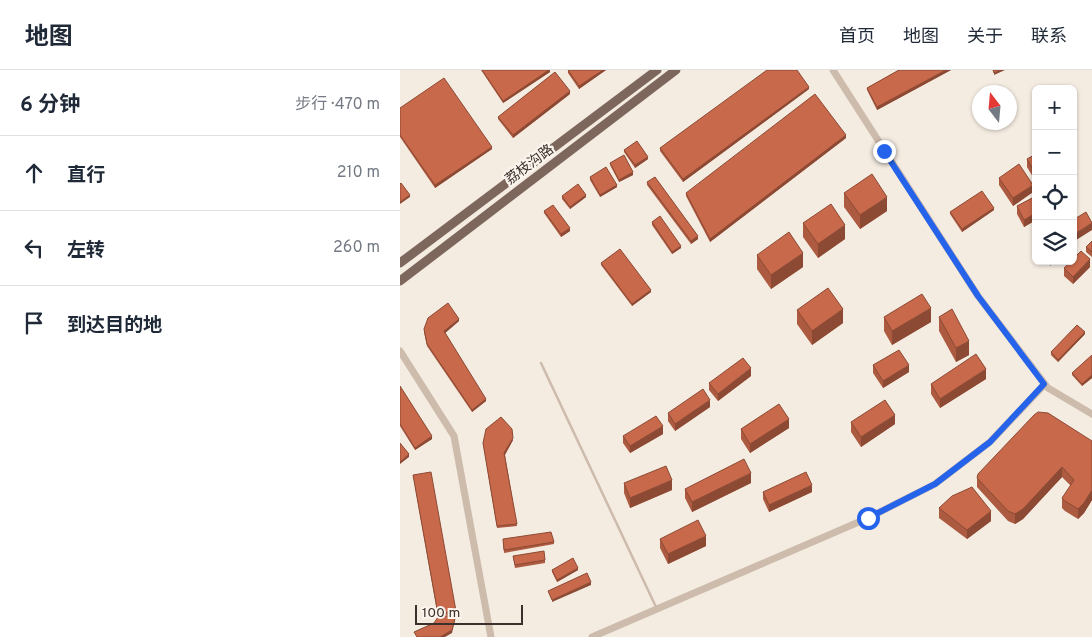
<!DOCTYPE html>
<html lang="zh">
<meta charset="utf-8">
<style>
:root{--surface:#fff;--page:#f6f6f7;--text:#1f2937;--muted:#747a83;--line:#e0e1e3}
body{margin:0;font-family:Overpass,"Noto Sans SC",sans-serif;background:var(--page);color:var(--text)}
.controls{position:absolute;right:15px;top:15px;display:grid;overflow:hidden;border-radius:8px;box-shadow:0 1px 4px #0004}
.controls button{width:45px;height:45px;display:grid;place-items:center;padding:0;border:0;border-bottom:1px solid var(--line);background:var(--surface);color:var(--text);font:25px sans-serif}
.compass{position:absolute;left:572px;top:15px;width:45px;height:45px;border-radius:50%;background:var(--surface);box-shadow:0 1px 4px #0004;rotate:344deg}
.scale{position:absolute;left:15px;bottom:12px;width:108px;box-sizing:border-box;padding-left:5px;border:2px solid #3b302b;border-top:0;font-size:14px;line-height:18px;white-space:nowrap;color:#3b302b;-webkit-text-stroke:4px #fbf5ee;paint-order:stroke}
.stop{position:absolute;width:15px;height:15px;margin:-11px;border:4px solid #2563eb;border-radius:50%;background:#fff}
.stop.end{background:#2563eb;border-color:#fff;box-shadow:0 1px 5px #0008}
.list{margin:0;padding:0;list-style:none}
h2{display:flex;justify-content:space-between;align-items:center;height:65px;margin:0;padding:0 20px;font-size:21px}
h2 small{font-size:16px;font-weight:400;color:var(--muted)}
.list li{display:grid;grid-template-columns:32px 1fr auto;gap:15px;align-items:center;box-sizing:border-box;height:75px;padding:0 20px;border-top:1px solid var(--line)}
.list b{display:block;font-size:19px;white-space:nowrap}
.list em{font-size:16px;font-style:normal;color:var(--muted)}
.icon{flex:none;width:28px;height:28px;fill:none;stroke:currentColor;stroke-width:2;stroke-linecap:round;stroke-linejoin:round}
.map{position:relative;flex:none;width:692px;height:567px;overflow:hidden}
header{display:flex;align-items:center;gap:30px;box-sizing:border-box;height:70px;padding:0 25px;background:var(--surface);border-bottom:1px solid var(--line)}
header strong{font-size:24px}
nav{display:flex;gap:28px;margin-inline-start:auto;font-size:18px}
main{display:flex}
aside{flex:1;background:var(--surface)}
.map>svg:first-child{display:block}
</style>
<header>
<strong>地图</strong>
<nav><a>首页</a><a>地图</a><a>关于</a><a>联系</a></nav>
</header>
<main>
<aside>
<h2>6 分钟<small>步行 · 470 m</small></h2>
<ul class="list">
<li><svg class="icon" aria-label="ahead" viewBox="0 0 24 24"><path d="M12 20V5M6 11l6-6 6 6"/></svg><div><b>直行</b></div><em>210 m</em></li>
<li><svg class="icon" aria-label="left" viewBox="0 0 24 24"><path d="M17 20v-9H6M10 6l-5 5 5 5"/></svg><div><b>左转</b></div><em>260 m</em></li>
<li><svg class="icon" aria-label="arrive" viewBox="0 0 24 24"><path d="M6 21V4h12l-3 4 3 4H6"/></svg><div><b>到达目的地</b></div></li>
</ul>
</aside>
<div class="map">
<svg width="692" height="567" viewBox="0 0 692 567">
<rect width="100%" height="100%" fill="#f4ebe1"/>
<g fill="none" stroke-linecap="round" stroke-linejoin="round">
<path stroke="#cdbbac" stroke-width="2.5" d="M141,293L256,537"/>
<path stroke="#cdbbac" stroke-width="7" d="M433,0L578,226L648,318L692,344
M0,281L54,366L91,567
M192,567L468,448L535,414L590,372L645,314"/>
<path stroke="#7d675c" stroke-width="9" d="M0,193L257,0
M0,211L276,0"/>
</g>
<path fill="#ac5a40" d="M81,0H150V2L103,33Z
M168,0H206L179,19L168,3Z
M499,0H551L477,40L467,20V18Z
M409,19L283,112L260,81V78Z
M170,24L113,68L98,49V47Z
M0,38L92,79L35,118L0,67Z
M446,68L310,172L286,126V123Z
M224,80L248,89L235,98L224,82Z
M636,84V112L627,97V89Z
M210,93L233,105L219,112L210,95Z
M190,107L217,117L200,127L190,110Z
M599,108L633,122L613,136L599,115Z
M247,112L298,169L291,174L247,115Z
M444,123L487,141L460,159L444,137Z
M162,126L186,127L170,139L162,129Z
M636,126V150L624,157L617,144V136Z
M594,140L562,162L550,144V142Z
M144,141L170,161L161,167L144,143Z
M252,152L281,178L272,184L252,155Z
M403,153L445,169L418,188L403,167Z
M692,171V187L686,182V177Z
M357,185L403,197L371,219L357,199Z
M201,193L251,222L232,236L201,195Z
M690,197L673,214L664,206V198Z
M397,240L443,253L412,275L397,254Z
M484,247L531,252L492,275L484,261Z
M539,247L569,285L556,292L539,261Z
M59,251L45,263L86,331L72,342L27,276L24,262V259Z
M685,264L658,292L651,285V282Z
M692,285V308L682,316L672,305V303Z
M473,295L509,302L483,318L473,303Z
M351,306L318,331L309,320V313Z
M586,309L540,338L531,324V314Z
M0,316L32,369L15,380L0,356Z
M310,337L275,361L268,351V343Z
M451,352L495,354L461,377L451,362Z
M389,358L350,383L341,369V359Z
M263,364L230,383L223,373V366Z
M113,370L105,385L117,456L97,458L83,373Z
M692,371V430L684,443L678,449L665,441L662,438V428L671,416L662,407L623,449L615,454L608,451L577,417V408Z
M13,405L56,541V544L38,547Z
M224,413L272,420L230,438L224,423Z
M351,413L292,442L285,428V419Z
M363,422H412L369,442L363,429Z
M539,438L591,451L567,469L539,448Z
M103,469L154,472V474L104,483Z
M260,469L306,476L268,494L260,478Z
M113,486L145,490V493L115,498Z
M152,500H178L157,512L152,502Z"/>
<path fill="#8c4a34" d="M149,0H150V2L103,33V31Z
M203,0H206L179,19V16Z
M546,0H551L477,40V37Z
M600,0H605L594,5V3Z
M409,17V19L283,112V109Z
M170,21V24L113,68V65Z
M446,65V68L310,172V169Z
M92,77V79L35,118V115Z
M248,87V89L235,98V95Z
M233,102V105L219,112V110Z
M217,115V117L200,127V125Z
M633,115V122L613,136V128Z
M10,125V127L0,134V132Z
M186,125V127L170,139V137Z
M487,127V141L460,159V145Z
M594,138V140L562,162V159Z
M636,143V150L624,157V150Z
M692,153V160L673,172V165Z
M445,155V169L418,188V174Z
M170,158V161L161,167V164Z
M298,166V169L291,174V171Z
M281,176V178L272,184V182Z
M403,183V197L371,219V205Z
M690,189V197L673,214V207Z
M650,191H655L650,196Z
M251,220V222L232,236V234Z
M531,238V252L492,275V261Z
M443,239V253L412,275V261Z
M59,249V251L44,264V261Z
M685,262V264L658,292V290Z
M569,271V285L556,292V278Z
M509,295V302L483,318V311Z
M351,298V306L318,331V324Z
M586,299V309L540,338V329Z
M692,305V308L682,316V314Z
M86,329V331L72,342V340Z
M310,330V337L275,361V354Z
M495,345V354L461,377V367Z
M389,349V358L350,383V374Z
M263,356V364L230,383V376Z
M32,366V369L15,380V378Z
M113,368V370L104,386V383Z
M9,384V387L0,394V392Z
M662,397V407L623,449L615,454V444Z
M351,403V413L292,442V432Z
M272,410V420L230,438V428Z
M412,415V422L369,442V435Z
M692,420V430L684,443L678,449V439Z
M591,441V451L567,469V460Z
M306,466V476L268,494V484Z
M178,498V500L157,512V510Z
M191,512V515L152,532V530Z
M56,545L52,563L45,567H40Z"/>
<path fill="#c8694b" stroke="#8c4a34" d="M82,0H149L103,31Z
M168,0H203L179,16Z
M367,0H397L409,17L283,109L260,78Z
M499,0H546L477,37L467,18Z
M593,0H600L594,3Z
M155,2L170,21L113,65L98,47Z
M44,8L92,77L35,115L0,65V38Z
M415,24L446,65L310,169L286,123Z
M237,71L248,87L235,95L224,80Z
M636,84V105L627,89Z
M224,85L233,102L219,110L210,93Z
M619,94L633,115L613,128L599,108Z
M206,97L217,115L200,125L190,107Z
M472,104L487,127L460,145L444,123Z
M255,107L298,166L291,171L247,112Z
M1,113L10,125L0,132V114Z
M178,114L186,125L170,137L162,126Z
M582,121L594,138L562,159L550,142Z
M636,126V143L624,150L617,136Z
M431,134L445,155L418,174L403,153Z
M153,135L170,158L161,164L144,141Z
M686,142L692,153L673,165V150Z
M260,146L281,176L272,182L252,152Z
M389,162L403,183L371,205L357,185Z
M692,171V182L686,177Z
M220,179L251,220L232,234L201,193Z
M681,181L690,189L673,207L664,198L671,191H673V189Z
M428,218L443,239L412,261L397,240Z
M522,224L531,238L492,261L484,247Z
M48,233L59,249L44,261L86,329L72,340L27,274L24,259L28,248Z
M552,239L569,271L556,278L539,247Z
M677,255L685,262L658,290L651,282Z
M499,280L509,295L483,311L473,295Z
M576,284L586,299L540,329L531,314Z
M692,285V305L682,314L672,303Z
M343,288L351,298L318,324L309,313Z
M0,316L32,366L15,378L0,354Z
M303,319L310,330L275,354L268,343Z
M485,330L495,345L461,367L451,352Z
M379,334L389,349L350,374L341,359Z
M638,342L648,343L692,371V420L684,433L678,439L665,431L662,428L674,410L662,397L623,439L615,444L608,441L577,408L578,404L634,345Z
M256,346L263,356L230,376L223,366Z
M101,347L112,359L113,368L104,383L117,454L97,456L83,373L86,359Z
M0,373L9,384L0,392Z
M344,389L351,403L292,432L285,419Z
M266,396L272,410L230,428L224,413Z
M31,402L56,541L38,544L13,405Z
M406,402L412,415L369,435L363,422Z
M572,417L591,441L567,460L539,438L552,426Z
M298,450L306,466L268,484L260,469Z
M151,462L154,472L104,480L103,469Z
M144,481L145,490L115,495L113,486Z
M173,488L178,498L157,510L152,500Z
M187,503L191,512L152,530L148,521Z
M56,545L52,560L40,567H17L14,562L34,553L38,547Z"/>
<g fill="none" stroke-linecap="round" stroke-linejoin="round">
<path stroke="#2563eb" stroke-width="6" d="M468,448L535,414L590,372L644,314L578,226L484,81"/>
</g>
<g text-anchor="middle" stroke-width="4.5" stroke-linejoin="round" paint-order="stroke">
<g font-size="14" fill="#3b302b" stroke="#fbf5ee">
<text transform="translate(129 94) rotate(-37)" y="5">荔枝沟路</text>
</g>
</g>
</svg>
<div class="controls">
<button>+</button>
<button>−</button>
<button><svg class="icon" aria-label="locate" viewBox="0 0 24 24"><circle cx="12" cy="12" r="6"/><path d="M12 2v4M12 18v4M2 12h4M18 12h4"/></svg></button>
<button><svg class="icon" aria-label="layers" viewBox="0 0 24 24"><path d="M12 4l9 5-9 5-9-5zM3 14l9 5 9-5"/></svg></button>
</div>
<svg class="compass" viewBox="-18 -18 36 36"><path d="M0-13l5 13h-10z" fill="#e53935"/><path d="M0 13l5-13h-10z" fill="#747a83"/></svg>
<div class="scale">100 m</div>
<div class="stop" style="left:468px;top:448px"></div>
<div class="stop end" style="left:484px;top:81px"></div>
</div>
</main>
